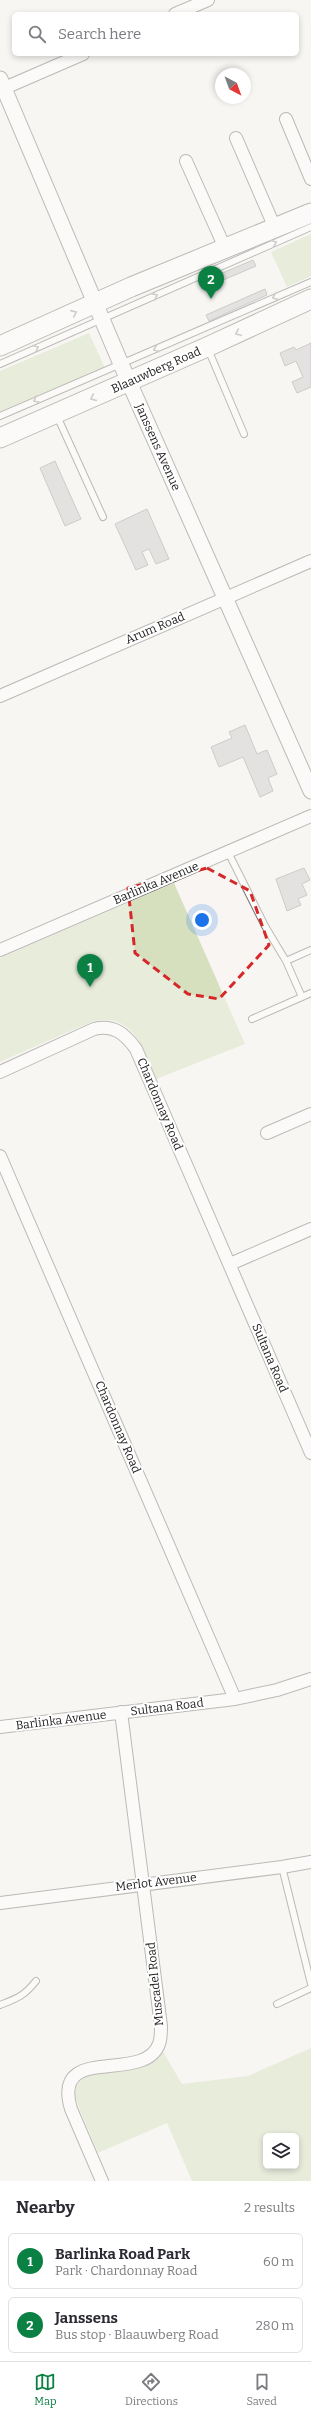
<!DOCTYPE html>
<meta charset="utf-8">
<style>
:root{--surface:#fff;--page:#f2f2f3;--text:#2b2b33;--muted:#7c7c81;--line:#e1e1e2;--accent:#0b8043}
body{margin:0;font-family:Bitter,serif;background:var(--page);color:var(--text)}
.controls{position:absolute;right:12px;bottom:12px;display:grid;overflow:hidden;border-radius:6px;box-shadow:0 2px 6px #0003}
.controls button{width:36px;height:36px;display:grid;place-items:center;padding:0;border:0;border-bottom:1px solid var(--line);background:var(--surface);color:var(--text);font:20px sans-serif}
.compass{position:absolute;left:215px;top:68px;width:36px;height:36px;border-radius:50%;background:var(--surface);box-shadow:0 2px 6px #0003;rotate:139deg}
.you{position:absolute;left:202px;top:920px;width:14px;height:14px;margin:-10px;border:3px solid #fff;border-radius:50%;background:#1a73e8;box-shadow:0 0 0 6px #1a73e833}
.badge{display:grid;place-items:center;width:26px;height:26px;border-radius:50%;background:var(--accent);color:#fff;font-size:13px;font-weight:700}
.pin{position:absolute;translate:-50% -33px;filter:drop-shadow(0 1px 2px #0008)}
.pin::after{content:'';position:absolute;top:21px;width:14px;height:12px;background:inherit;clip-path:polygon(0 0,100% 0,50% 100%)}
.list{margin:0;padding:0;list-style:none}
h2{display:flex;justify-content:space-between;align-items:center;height:52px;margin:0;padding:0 16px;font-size:17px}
h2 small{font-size:13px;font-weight:400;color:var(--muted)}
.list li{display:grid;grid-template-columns:26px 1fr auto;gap:12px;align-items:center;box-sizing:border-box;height:56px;margin:0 8px 8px;padding:0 8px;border:1px solid var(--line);border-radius:6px}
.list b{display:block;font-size:15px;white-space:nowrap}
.list p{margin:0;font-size:13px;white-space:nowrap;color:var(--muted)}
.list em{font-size:13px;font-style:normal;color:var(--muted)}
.icon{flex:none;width:22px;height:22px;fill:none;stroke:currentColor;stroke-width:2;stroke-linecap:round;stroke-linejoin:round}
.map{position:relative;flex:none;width:311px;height:2181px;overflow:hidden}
.search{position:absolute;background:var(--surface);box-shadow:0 2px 6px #0003;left:12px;right:12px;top:12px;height:44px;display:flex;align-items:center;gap:10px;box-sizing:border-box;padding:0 14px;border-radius:6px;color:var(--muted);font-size:15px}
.sheet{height:180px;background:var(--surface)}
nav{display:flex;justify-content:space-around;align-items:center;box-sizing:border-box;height:56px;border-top:1px solid var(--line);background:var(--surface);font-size:11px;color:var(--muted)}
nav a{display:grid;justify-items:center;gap:2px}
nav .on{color:var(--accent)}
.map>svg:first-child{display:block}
</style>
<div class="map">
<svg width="311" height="2181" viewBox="0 0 311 2181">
<rect width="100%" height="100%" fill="#f8f5f3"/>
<path fill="#d6e0bf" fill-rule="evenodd" d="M311,234V276L287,287L271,252Z
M89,333L106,370L0,416V371Z
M174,883L245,1044L156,1079C143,1048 133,1011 91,1022L0,1062V958Z
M311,2048V2181H192L167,2123L98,2153L74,2096C78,2055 137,2085 162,2050L182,2084L248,2076ZM266,2136H296V2166H266Z"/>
<path fill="#cdcacc" stroke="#9a9799" d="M253,260L256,266L202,289L199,283Z
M265,289L267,295L209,321L206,315Z
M311,343V387L297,393L292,382L303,377L296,361L285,366L280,353L294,347L296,350Z
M55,461L81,519L65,526L40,468Z
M147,509L169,559L156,564L149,549L142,552L148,565L136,570L115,524Z
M245,725L257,754L267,750L277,774L268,778L273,791L260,797L243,757L219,767L211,747L232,738L229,732Z
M304,868L310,880L302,884L307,895L298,899L301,905L287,911L276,879Z"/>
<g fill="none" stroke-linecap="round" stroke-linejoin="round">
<g stroke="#73716f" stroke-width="8">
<path id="service" d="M208,349L244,434
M0,364L311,227
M0,416L311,282
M57,416L103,517
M228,852L265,926L286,961
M302,997L311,993
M252,1019L302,997L286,961L311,950
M282,1867L311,1984
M277,2004L311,1988
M0,2005C18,1998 24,1996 36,1981"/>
</g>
<g stroke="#73716f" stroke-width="14">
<path id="minor" d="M175,14L208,0
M0,90L83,54
M286,119L311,179
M236,138L275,228
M186,161L225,248
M0,696L311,561
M0,950L311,816
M0,1072L94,1029C114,1024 125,1034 136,1049L311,1453
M267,1133L311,1114
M0,1156L235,1699
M230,1264L311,1229
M0,1727L235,1699L277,1690L311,1679
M0,1903L282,1867L311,1862
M102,2181L71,2109C51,2042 144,2085 159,2044C161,2039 161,2032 161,2026L121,1712"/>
</g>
<g stroke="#73716f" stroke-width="17">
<path id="tertiary" d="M0,79L121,364L311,791"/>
</g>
<g stroke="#73716f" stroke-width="21">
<path id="primary" d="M0,346L131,287L311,213
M0,438L207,347L311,299"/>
</g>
<use href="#service" stroke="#fff" stroke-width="6"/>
<use href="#minor" stroke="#fff" stroke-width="12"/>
<use href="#tertiary" stroke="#fff" stroke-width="15"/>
<use href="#primary" stroke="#fff" stroke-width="19"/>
</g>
<defs><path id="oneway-chevron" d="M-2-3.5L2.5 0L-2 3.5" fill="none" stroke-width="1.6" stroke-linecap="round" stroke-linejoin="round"/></defs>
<g stroke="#9c9c9c">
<use href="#oneway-chevron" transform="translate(274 243) rotate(-23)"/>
<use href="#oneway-chevron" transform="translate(155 296) rotate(-24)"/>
<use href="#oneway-chevron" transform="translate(275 297) rotate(157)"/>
<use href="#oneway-chevron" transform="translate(74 313) rotate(-24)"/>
<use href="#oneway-chevron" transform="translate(238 333) rotate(155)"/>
<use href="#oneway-chevron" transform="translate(36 348) rotate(-24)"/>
<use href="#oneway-chevron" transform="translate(156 349) rotate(158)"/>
<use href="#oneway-chevron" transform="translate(93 398) rotate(156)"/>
<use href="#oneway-chevron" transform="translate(36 400) rotate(156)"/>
</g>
<path d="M0 0H311V2181H0ZM207,868L250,891L269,945L219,999L188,994L135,953L128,888Z" fill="#f8f5f3" fill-opacity=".55" fill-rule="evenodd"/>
<path fill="none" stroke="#d62828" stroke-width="3" stroke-dasharray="8 5" stroke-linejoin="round" d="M207,868L250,891L269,945L219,999L188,994L135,953L128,888Z"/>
<g text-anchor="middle" stroke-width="4" stroke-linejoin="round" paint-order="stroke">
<g font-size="12" fill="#242323" stroke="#fff">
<text transform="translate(156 370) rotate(-24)" y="4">Blaauwberg Road</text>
<text transform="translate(158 447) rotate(66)" y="4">Janssens Avenue</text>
<text transform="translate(155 628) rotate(-23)" y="4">Arum Road</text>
<text transform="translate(156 883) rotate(-23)" y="4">Barlinka Avenue</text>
<text transform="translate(160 1104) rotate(67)" y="4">Chardonnay Road</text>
<text transform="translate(270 1358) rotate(67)" y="4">Sultana Road</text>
<text transform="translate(118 1427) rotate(67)" y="4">Chardonnay Road</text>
<text transform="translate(167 1707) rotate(-7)" y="4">Sultana Road</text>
<text transform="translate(61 1720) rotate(-7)" y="4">Barlinka Avenue</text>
<text transform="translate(156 1882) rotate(-7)" y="4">Merlot Avenue</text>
<text transform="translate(155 1984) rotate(-96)" y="4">Muscadel Road</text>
</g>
</g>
</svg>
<div class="controls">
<button><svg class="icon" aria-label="layers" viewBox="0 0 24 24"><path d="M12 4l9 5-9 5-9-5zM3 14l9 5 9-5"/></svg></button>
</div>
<svg class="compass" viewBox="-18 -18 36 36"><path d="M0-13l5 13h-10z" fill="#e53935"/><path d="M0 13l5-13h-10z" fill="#7c7c81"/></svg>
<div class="you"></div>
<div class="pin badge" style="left:90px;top:987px">1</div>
<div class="pin badge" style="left:211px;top:299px">2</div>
<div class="search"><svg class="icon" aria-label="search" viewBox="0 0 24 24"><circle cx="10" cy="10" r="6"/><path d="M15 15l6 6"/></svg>Search here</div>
</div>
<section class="sheet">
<h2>Nearby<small>2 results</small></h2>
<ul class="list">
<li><span class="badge">1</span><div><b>Barlinka Road Park</b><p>Park · Chardonnay Road</p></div><em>60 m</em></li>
<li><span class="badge">2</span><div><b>Janssens</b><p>Bus stop · Blaauwberg Road</p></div><em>280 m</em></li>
</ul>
</section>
<nav>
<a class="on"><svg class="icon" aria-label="map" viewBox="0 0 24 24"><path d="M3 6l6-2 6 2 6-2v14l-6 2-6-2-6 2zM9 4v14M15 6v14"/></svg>Map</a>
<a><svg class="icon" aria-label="directions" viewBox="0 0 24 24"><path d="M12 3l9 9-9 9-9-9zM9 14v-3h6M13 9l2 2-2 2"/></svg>Directions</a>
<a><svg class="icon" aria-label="saved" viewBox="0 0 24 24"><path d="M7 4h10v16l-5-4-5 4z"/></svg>Saved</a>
</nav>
